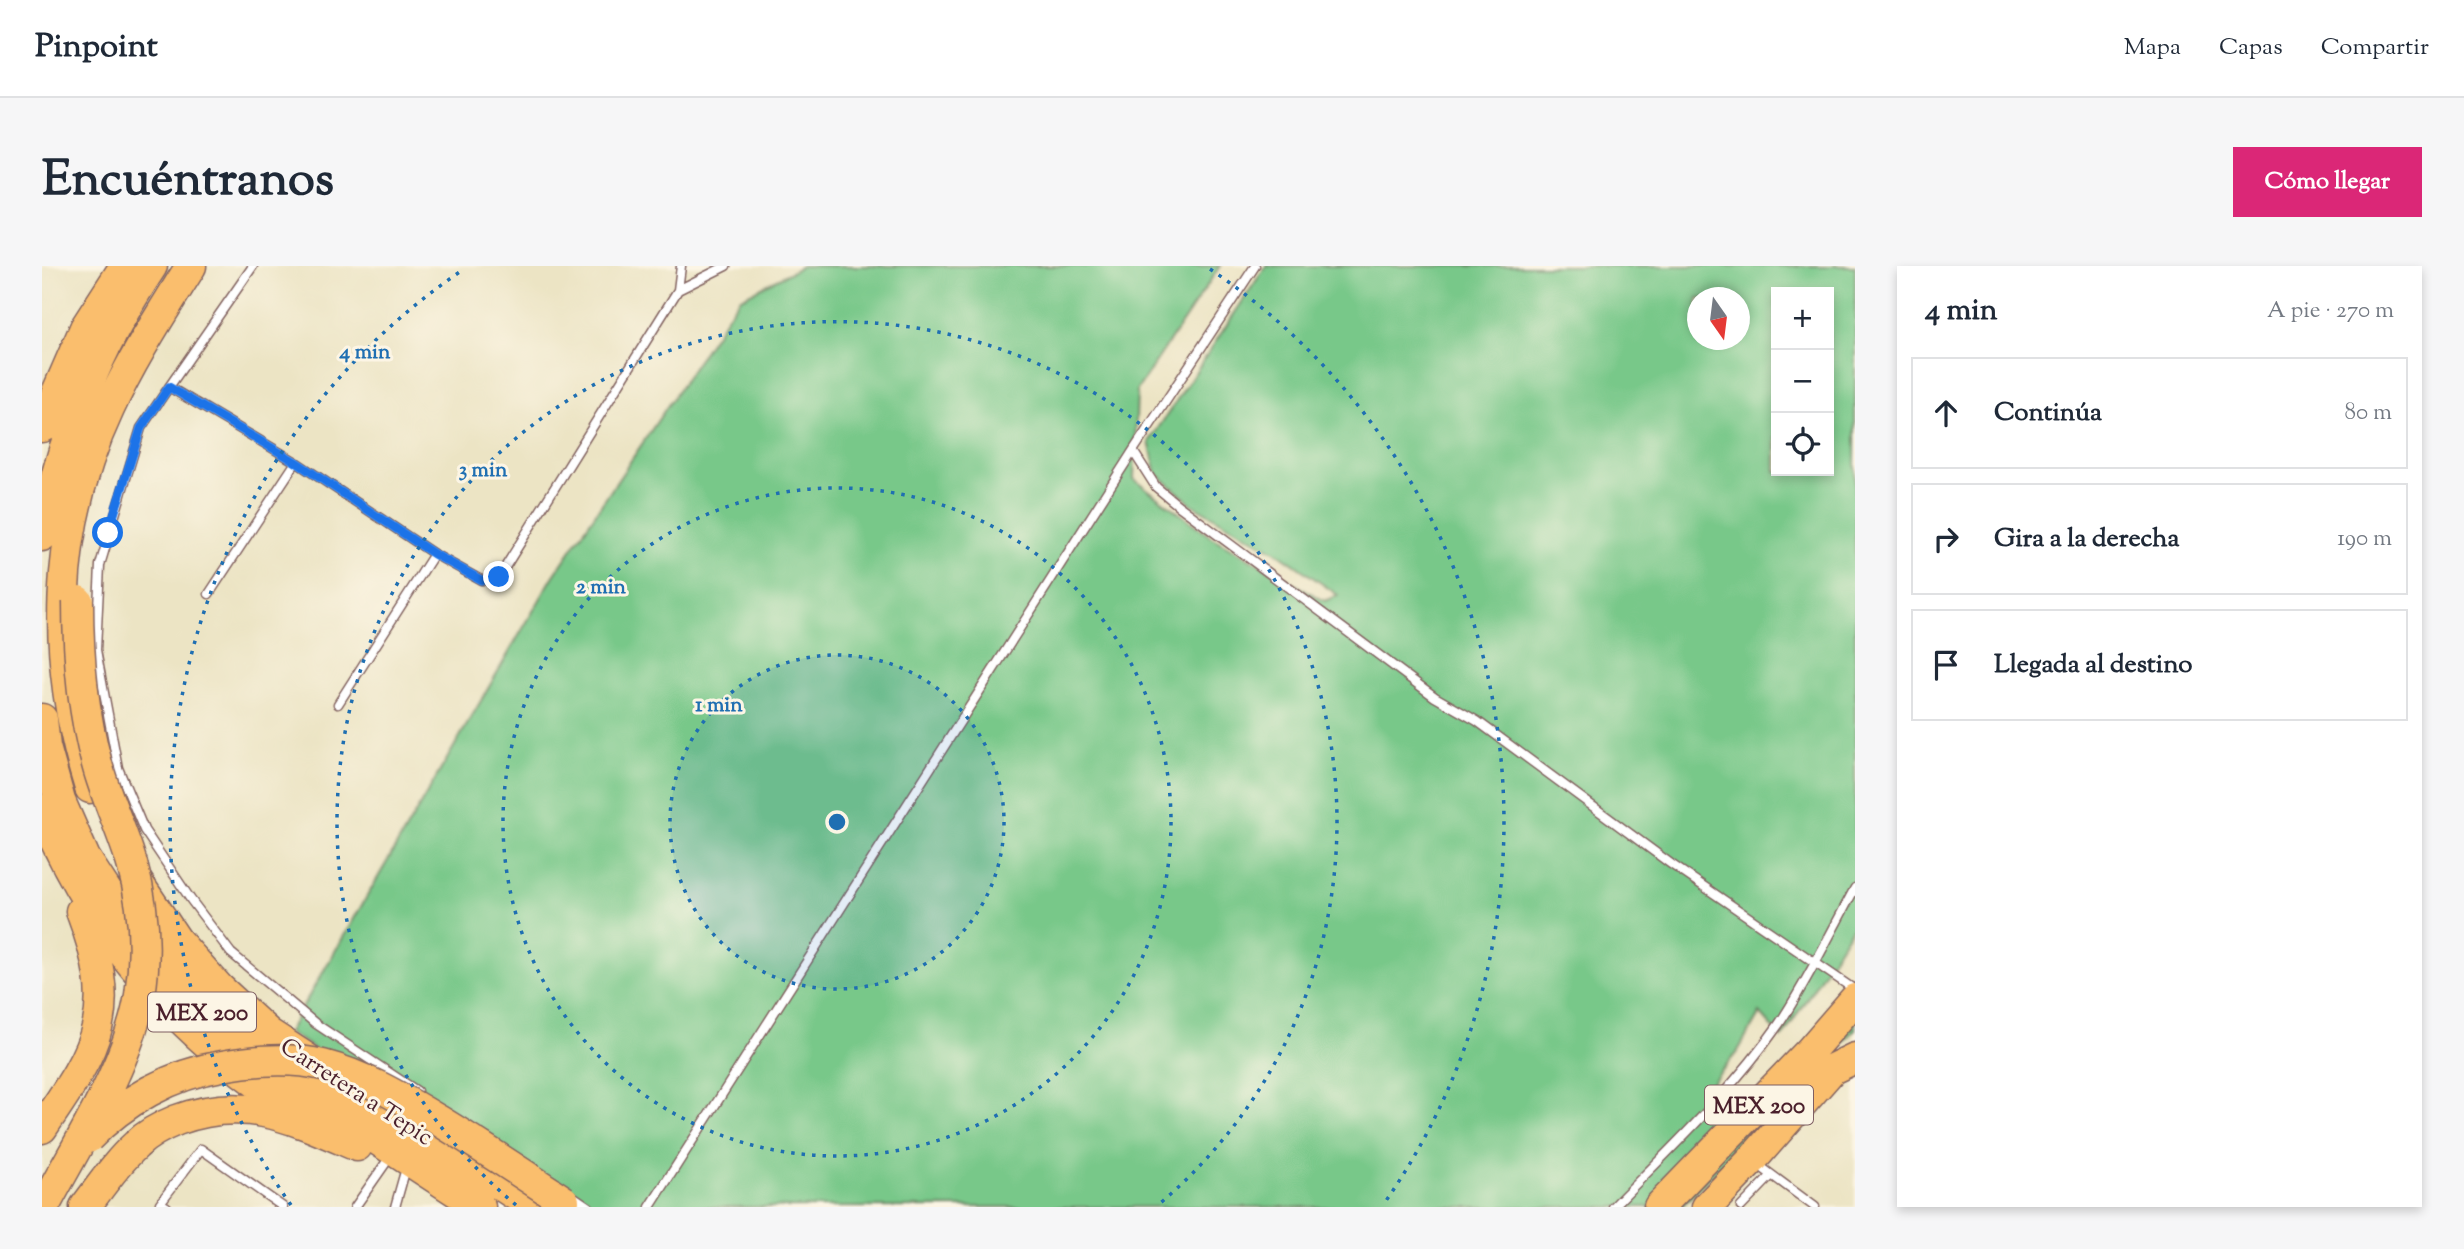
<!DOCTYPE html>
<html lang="es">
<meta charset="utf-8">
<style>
:root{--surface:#fff;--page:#f6f6f7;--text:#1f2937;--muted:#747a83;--line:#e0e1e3;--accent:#db2777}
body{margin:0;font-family:"Sorts Mill Goudy",serif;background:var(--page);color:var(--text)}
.controls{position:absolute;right:21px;top:21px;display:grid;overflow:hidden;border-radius:0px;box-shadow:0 4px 10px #0003}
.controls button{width:63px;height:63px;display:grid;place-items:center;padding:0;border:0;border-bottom:2px solid var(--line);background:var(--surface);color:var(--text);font:35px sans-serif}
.compass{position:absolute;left:1645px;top:21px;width:63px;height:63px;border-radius:50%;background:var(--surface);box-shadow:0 4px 10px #0003;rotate:166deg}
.stop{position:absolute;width:21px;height:21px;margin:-16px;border:5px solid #1a73e8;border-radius:50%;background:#fff}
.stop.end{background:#1a73e8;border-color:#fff;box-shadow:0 2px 7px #0008}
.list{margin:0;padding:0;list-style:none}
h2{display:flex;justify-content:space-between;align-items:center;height:91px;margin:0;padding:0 28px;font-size:30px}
h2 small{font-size:23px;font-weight:400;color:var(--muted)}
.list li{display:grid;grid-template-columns:46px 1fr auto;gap:21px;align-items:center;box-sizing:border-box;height:112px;margin:0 14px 14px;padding:0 14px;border:2px solid var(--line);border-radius:0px}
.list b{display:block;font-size:26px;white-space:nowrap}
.list em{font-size:23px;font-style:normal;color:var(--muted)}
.icon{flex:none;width:38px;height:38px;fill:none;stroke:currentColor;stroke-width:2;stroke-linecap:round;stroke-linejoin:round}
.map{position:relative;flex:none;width:1813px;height:941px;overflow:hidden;border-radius:0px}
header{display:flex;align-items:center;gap:42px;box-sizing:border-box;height:98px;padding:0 35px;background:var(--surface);border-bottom:2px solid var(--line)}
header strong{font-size:33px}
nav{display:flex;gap:38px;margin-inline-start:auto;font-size:24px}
.intro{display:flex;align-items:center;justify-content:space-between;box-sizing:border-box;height:168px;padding:0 42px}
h1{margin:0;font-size:49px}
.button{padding:18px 32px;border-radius:0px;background:var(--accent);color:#fff;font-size:24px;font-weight:700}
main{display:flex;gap:42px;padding:0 42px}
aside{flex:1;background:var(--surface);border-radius:0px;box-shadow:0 4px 10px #0003}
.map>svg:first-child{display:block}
</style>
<header>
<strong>Pinpoint</strong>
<nav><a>Mapa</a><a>Capas</a><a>Compartir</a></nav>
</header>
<div class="intro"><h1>Encuéntranos</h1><a class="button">Cómo llegar</a></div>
<main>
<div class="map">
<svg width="1813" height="941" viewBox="0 0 1813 941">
<rect width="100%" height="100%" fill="#fcf5e5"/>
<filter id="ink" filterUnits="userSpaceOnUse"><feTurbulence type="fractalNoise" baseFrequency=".0143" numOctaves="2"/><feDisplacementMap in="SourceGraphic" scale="14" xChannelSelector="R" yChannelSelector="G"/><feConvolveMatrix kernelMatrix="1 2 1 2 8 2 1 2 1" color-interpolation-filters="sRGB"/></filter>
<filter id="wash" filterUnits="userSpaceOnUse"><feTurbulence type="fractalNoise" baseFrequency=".00686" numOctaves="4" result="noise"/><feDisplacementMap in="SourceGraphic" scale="28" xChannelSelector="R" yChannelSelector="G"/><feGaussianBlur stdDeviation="1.57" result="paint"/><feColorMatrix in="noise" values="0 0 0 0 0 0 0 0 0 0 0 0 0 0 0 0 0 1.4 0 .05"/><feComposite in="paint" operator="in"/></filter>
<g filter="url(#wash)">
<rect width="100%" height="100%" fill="#ece4c4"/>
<path fill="#78c889" stroke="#61745a" stroke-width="2" fill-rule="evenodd" d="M760,0H1178L1095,124L1092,213L1169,271L1283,335L1296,329L1239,289L1151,239L1115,208L1107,176L1224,0H1813V657L1740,772L1718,747L1696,785L1666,821L1699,847L1609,941H515L246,766L511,311L697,33ZM1734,26H1787V205H1734ZM1656,32H1698V74H1656Z
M1813,745V764L1639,941H1626Z"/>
</g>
<g filter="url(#ink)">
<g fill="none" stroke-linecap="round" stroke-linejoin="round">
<g stroke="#836461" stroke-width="11">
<path id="lane" d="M211,0L127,121L254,196L392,288L439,314H447L457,311L636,24L639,0
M636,24L684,0
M127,121L99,162L58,299L54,384L76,502L102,564L149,634L189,687L274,758L375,825
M1091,185L1114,221L1137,240L1393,431L1435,455L1629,598L1813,724
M167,328L254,196
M296,438L392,288
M1715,898L1773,941
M528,928L547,941
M125,941L118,937L159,883L241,941
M313,941L343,898
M353,941L362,909
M608,941L1091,185L1213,0
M1571,941C1628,883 1690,825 1737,758C1764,718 1789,666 1813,622
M1699,941L1729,910"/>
</g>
<g stroke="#836461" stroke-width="33">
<path id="highway" d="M0,161L43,62L83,0
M0,270C21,169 53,86 110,0
M0,453L3,481L18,535L43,592L91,666L168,756L235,808L438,941
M48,522C9,397 10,264 67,143C90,93 120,47 149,0
M0,544C51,669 137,769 250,841
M94,614L135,675L177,722L226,767L492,941
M0,862C58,778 77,745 39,645
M43,941C59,920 74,897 94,879C105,868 120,860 135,854C204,828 252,853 315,880
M1617,941L1767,786L1813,733
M1665,941L1710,894L1790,803L1813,792"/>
</g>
<use href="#lane" stroke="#fff" stroke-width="8"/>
<use href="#highway" stroke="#fabe6d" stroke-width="30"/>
<g stroke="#836461" stroke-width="33" stroke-linecap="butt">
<path id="highway-bridge" d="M46,872C81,835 130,808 180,800C213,794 248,791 281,799C323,810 359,832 396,854C439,880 481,908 522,935
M2,941C35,878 87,799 98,729C105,685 102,641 90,598C80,564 64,532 55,498C40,444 36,390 36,335"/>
</g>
<use href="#highway-bridge" stroke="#fabe6d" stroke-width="30"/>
</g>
</g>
<g fill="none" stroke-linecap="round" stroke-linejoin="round" filter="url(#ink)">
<path stroke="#1a73e8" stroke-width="9" d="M66,267L99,162L127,121L254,196L392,288L439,314H447L457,311"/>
</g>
<circle cx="795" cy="556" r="167" fill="#1f6fb2" fill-opacity=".12"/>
<g fill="none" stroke="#1f6fb2" stroke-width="3.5" stroke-dasharray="3.5 7">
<circle cx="795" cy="556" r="167"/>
<circle cx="795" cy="556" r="334"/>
<path d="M474 939A500 500 0 1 1 1116 939"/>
<path d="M249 939A667 667 0 0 1 422 3M1168 3A667 667 0 0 1 1341 939"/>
</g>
<g text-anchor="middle" stroke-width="6" stroke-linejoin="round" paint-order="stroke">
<g fill="#fcf5e5" stroke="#7f5f63" stroke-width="2">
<rect x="106" y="726.5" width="108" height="39" rx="5"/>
<rect x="1663" y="819.5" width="108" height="39" rx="5"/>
</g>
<g font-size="23" font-weight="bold" fill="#4a1f2b">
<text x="160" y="754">MEX 200</text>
<text x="1717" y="847">MEX 200</text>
</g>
<g font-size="24" fill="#4a1f2b" stroke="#fcf5e5">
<text transform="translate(315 825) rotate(33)" y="8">Carretera a Tepic</text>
</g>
</g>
<circle cx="795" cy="556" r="10" fill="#1f6fb2" stroke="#fcf5e5" stroke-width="3.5"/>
<g font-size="21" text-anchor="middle" font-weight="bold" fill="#1f6fb2" stroke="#fcf5e5" stroke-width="6" stroke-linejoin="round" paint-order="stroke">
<text x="323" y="92">4 min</text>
<text x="441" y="210">3 min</text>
<text x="559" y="327">2 min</text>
<text x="677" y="445">1 min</text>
</g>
</svg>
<div class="controls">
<button>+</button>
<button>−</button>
<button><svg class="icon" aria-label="locate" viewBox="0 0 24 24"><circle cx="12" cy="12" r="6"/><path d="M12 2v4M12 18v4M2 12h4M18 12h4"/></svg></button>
</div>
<svg class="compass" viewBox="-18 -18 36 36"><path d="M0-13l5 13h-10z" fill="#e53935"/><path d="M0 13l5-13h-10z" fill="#747a83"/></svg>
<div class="stop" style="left:66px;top:267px"></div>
<div class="stop end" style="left:457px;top:311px"></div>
</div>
<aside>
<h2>4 min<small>A pie · 270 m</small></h2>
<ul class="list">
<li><svg class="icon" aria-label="ahead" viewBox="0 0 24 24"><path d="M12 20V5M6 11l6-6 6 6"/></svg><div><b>Continúa</b></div><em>80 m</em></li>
<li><svg class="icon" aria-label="right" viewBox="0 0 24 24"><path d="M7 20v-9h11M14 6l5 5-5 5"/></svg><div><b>Gira a la derecha</b></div><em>190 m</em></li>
<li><svg class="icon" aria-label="arrive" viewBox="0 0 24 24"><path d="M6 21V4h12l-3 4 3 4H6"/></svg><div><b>Llegada al destino</b></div></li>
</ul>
</aside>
</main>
